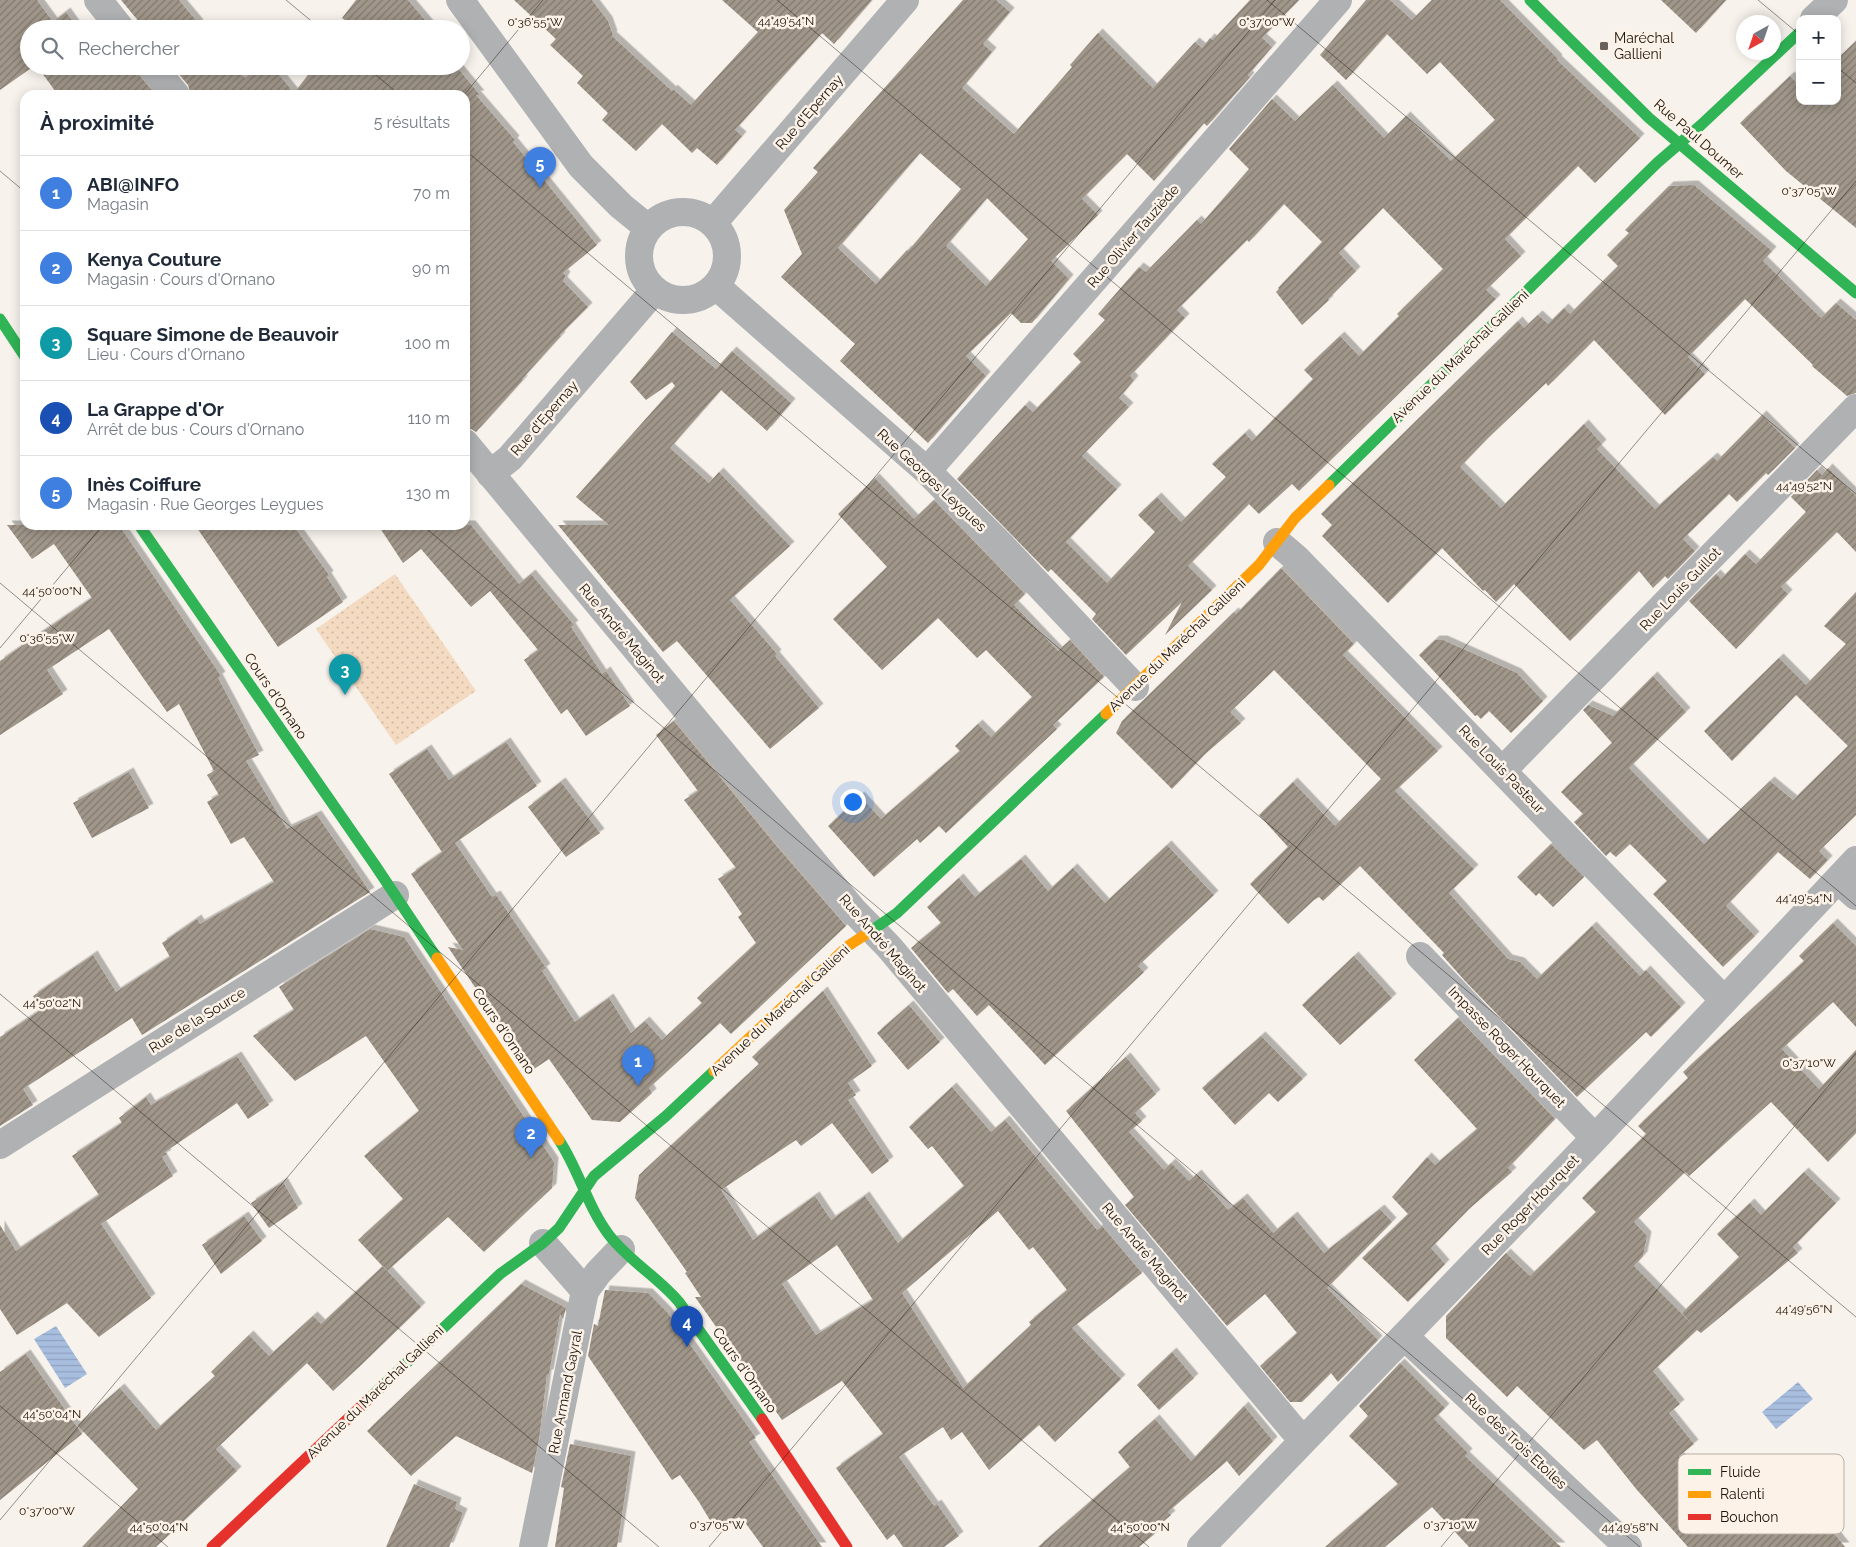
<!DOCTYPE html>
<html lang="fr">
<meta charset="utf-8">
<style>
:root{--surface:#fff;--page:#f2f2f3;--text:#1f2937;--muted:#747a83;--line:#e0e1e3;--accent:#696159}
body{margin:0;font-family:Raleway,sans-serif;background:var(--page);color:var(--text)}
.controls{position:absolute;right:15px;top:15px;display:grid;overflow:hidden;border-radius:10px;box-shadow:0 2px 12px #0003}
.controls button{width:45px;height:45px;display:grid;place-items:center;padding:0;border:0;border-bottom:1px solid var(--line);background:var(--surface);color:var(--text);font:25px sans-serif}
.compass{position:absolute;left:1736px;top:15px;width:45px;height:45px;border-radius:50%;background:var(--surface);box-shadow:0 2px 12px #0003;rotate:220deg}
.you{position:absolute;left:852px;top:801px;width:18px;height:18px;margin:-12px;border:4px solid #fff;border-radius:50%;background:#1a73e8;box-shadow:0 0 0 8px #1a73e833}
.badge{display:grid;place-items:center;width:32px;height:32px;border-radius:50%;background:var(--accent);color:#fff;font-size:16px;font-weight:700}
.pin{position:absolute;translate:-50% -41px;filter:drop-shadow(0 1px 2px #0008)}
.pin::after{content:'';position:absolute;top:26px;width:18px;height:15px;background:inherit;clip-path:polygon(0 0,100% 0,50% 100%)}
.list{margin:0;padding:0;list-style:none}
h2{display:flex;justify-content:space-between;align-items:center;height:65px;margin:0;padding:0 20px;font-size:21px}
h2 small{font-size:16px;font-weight:400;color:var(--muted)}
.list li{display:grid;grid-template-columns:32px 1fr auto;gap:15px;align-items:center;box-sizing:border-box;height:75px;padding:0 20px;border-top:1px solid var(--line)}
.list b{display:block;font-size:19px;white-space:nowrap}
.list p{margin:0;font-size:16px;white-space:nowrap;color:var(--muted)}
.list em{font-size:16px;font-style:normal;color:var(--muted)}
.icon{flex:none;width:28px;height:28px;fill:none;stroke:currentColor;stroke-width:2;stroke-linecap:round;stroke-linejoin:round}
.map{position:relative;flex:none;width:1856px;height:1547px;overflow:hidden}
.search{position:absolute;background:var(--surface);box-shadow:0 2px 12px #0003;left:20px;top:20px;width:450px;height:55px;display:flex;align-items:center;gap:12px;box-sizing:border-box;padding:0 18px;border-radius:28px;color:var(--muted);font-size:19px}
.panel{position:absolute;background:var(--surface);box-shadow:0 2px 12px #0003;left:20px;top:90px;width:450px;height:440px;border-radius:15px}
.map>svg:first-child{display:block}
</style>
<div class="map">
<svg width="1856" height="1547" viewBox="0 0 1856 1547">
<defs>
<pattern id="park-dots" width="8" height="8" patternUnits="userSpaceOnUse" patternTransform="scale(1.25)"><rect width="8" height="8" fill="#f3dac0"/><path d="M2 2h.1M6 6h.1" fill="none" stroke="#d0baa4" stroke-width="1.8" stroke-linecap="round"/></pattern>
<pattern id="water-rules" width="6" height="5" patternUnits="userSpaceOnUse" patternTransform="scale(1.25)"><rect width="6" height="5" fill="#a8bedf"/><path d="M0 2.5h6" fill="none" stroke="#90a2be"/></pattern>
<pattern id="building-hatch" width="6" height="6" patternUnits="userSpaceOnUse" patternTransform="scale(1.25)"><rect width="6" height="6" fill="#a0968a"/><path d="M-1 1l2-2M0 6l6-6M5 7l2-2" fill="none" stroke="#82796f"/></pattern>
<filter id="shadow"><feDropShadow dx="4.5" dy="-4.5" stdDeviation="0" flood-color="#0004"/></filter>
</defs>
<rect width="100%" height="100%" fill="#f7f2ec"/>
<path fill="url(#park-dots)" d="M395,574L476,691L396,745L316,629Z"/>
<path fill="url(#water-rules)" d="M56,1326L87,1374L65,1388L34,1339Z
M1798,1382L1813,1399L1776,1429L1762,1412Z"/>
<path fill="url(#building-hatch)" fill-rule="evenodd" filter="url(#shadow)" d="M0,0H37L53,22L66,12L78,29H29V66H34L0,90Z
M121,0H179L199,24L194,29H145Z
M356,0H408L430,26L426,29H357L342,18Z
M514,0H592L608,21L613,35L612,36L672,91L673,89L691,105L758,32L722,0H872L834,44L822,33L735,130L742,136L717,165L697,148L692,153L662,124L636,151L602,120L608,113L577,83L583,76L550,45L556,39Z
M963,0H996L1010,12L983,44L992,52L962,88L1014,134L1072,67L1070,65L1098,33L1153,88L1195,42L1202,48L1210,38L1213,40L1250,0H1299L1262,38L1272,47L1248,75L1250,77L1207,126L1204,123L1154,181L1127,154L1082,199L1098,215L1051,261L1069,279L1032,323H1021L1011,313L966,356L986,376L928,443L840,361L855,344L781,277L802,254L784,210L818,172L813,168ZM920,153L961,189L908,251L907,250L876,284L838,248ZM987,198L1028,239L986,286L946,246Z
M1366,0H1390L1412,20L1432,0H1500L1558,59L1557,60L1640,138L1595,183L1578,166L1505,239L1521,256L1486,290L1496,299L1299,491L1292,484L1259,514L1249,504L1188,566L1212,590L1165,635L1182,602L1126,655L1092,619L1096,614L1051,569L1048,572L957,479L1025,405L1033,412L1081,362L1073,354L1105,320L1098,314L1139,267L1146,272L1197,220L1201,224L1249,169L1229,149L1272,99L1295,121L1333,85L1384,138L1406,116L1451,161L1495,120L1440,62L1427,74L1387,34L1346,80L1320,55ZM1284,204L1322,242L1278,288L1279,289L1276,292L1302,325L1329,300L1328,299L1356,271L1339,253L1383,208L1443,269L1397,314L1399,316L1359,356L1340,336L1304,370L1313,379L1252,441L1245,433L1212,464L1226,477L1181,522L1157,497L1138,515L1155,532L1107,583L1066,542L1117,489L1082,456L1129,407L1119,398L1134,380L1130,376L1185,318L1177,310L1247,240L1249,242Z
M1661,0H1726L1696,33Z
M1856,41V228L1786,171L1740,123L1790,76L1800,86V101H1837V59Z
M37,66H137L140,76L156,95H58Z
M172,66H235L245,78L259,66H272L294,93L315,66H456L480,95H476L515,140L513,142L597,245L563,273L566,276L563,281L588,307L560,335L561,336L522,379L523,380L476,432L471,429L465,428V95H191L188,85Z
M1694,185L1772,251L1763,261L1821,318L1836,303L1856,320V393L1847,396L1812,366L1813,365L1745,299L1688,357L1705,374L1665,415L1594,340L1548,386L1546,383L1487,439L1460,467L1501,508L1584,424L1602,444L1597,449L1655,509L1713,457L1717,461L1762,415L1795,448L1768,475L1766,473L1737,502L1729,494L1683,539L1695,551L1668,579L1665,576L1653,588L1639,571L1570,641L1514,584L1496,602L1485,590L1483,591L1442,548L1388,603L1322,536L1332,525L1321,514L1518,321L1524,328L1538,315L1548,324L1564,308L1570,314L1618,266L1607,255L1629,233L1625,230L1669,186Z
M672,332L716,369L732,351L791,403L767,431L721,390L670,448L709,483L719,472L790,546L730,600L777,654L775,656L819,708L770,749L677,641L663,652L558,525H609L576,497L675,386L672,382L646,400L630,382Z
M1828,468L1856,496V552L1837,532L1781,587L1788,594L1736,649L1689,601L1716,574L1721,579L1745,554L1756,564L1806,512L1791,497L1817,470L1822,475Z
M875,478L914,519L934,500L1025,594L1014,605L1058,651L1070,640L1104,677L1053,725L1057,729L946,833L939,826L920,843L917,839L874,877L828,826L860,796L881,819L960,751L955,746L978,724L991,737L1032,697L986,650L977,658L938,618L882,670L833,619L887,567L838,514Z
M7,525H119L221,676L218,678L259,755L246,761L287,829L317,815L370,892L142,1035L132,1018L23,1089L33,1105L0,1126V1037L41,1010L33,996L93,955L116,992L170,957L162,943L197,919L200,924L274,882L244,837L231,844L207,802L219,795L207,775L214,771L179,704L167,712L109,629L47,670L63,694L0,735V661L92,598L54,544L32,559Z
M195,525H293L329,575L327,577L343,602L278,647Z
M378,525H471L519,584L531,574L574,625L571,627L602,674L606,671L630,706L586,736L567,709L561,714L524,660L538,650L490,591L471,607L421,549L403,563Z
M1281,568L1354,644L1343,655L1438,751L1395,791L1474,869L1449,893L1508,959L1520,962L1537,979L1592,926L1640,976L1646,970L1681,1007L1651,1037L1646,1032L1577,1097L1465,981L1442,955L1444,953L1360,866L1323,901L1319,897L1314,900L1288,924L1250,884L1288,847L1259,815L1293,782L1335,826L1381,779L1274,670L1230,712L1241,723L1204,755L1172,789L1116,733L1122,721L1234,612L1236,614Z
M1856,592V815L1819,851L1828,860L1810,879L1778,852L1726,906L1755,936L1723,967L1653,894L1667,881L1630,844L1616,857L1610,852L1606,856L1574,822L1583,814L1561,792L1612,743L1583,710L1588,705L1613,716L1653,676L1686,712L1629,768L1704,844L1770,781L1793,800L1848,746L1796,695L1732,761L1704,731L1779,658L1806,685L1846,644L1824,626Z
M1435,640H1443L1517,673L1543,701L1511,733L1489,711L1481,719L1477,715L1475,716L1419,655Z
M674,721L774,843L846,926L731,1034L720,1023L649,1088L652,1093L620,1122L592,1120L549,1059L531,1071L448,947L463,950L411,874L455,843L492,897L496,895L546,968L542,971L575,1022L609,998L631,1033L645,1021L662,1040L702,1003L697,998L756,943L738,917L742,914L718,879L736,868L684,800L698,791L656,735Z
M506,742L537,786L442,852L389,774L427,749L449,780Z
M129,772L149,808L92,838L73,803Z
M561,782L600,833L566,857L528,807Z
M1551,844L1584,877L1553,907L1539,893L1536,896L1517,877Z
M1167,845L1214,895L1138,966L1144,972L1045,1065L989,1005L977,1016L953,989L948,993L911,948L941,923L927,907L959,878L975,897L1021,859L1048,891L1073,868L1105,903Z
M1833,923L1856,946V1027L1833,1002L1782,1049L1819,1089L1856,1050V1133L1828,1162L1771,1102L1689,1176L1685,1172L1634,1222L1647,1236L1643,1256L1634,1266L1693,1325L1682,1313L1739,1257L1717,1234L1750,1203L1761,1215L1804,1172L1836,1203L1793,1247L1798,1253L1701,1333L1697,1330L1653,1371L1680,1404L1669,1413L1694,1444L1679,1456L1723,1510L1764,1477L1767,1481L1783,1468L1820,1511L1818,1513L1845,1547H1688L1637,1490L1597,1440L1584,1450L1517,1386L1507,1397L1446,1338V1316L1506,1253L1530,1276L1596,1212L1582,1198L1646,1134L1638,1126L1688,1078L1683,1072L1804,961L1799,956Z
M370,929L404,937L554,1162L552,1188L484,1252L448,1217L387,1271L358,1240L403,1199L364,1156L419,1111L366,1036L295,1081L253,1036L294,1010L279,987Z
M1354,956L1392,998L1340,1045L1302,1005Z
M823,991L872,1066L848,1083L856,1095L848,1100L889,1161L872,1174L832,1123L801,1146L796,1140L721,1190L753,1240L815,1196L831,1220L865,1196L898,1243L964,1186L932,1146L928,1149L909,1127L952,1087L991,1132L1005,1120L1097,1230L1102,1226L1142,1273L1072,1328L1121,1379L1055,1442L1039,1425L989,1470L962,1432L951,1440L943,1427L899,1457L934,1506L937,1504L959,1536L944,1547H903L894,1534L887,1540L836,1468L883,1434L842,1381L782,1420L695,1297H701L685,1273L687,1272L635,1198L639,1175L759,1064L752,1057ZM998,1211L1029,1250L1033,1247L1067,1290L1029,1322L1031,1325L963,1388L902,1293ZM837,1245L873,1300L816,1335L782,1284Z
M909,1005L940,1042L908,1070L877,1033Z
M1458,1018L1555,1119L1508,1168L1512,1172L1469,1209L1431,1248L1445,1264L1408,1302L1362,1258L1408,1214L1392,1197L1427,1157L1435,1165L1477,1129L1414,1060Z
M1261,1036L1303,1079L1278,1102L1269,1093L1235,1125L1202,1088Z
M237,1056L269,1105L248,1119L237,1103L165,1152L167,1154L162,1157L173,1176L101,1224L151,1298L99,1337L67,1303L17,1335L0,1309V1225L16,1251L99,1195L72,1156L122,1123L119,1118L146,1097L151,1105Z
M1126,1057L1156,1094L1135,1113L1142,1121L1129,1132L1164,1170L1171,1163L1189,1181L1197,1174L1228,1210L1243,1198L1273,1233L1293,1216L1324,1253L1380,1209L1392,1222L1327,1288L1378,1340L1338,1382L1331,1373L1302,1402H1290L1260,1366L1297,1333L1265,1294L1227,1326L1125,1205L1134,1197L1066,1111Z
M283,1182L298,1208L269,1228L251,1203Z
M244,1216L262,1241L221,1274L202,1245Z
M383,1266L421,1307L359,1367L333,1391L307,1363L216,1449L237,1471L156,1547H82L138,1489L77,1425L120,1388L156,1430L215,1376L211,1372L249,1335L269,1356L313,1316L321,1324Z
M521,1284L566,1308L563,1319L560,1314L549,1374H547L539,1439L532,1473L456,1436L411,1476L367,1431Z
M605,1290L648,1293L667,1312L756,1438L749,1442L822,1547H763L744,1521L743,1522L739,1517L717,1532L699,1502L680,1475L672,1480L588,1356L594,1324L598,1326Z
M1172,1352L1194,1378L1159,1410L1137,1385Z
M26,1354L82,1434L0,1500V1372Z
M1400,1363L1445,1408L1434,1419L1468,1453L1465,1456L1561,1547H1469L1432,1507L1385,1547H1325L1398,1484L1349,1436L1368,1416L1359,1406Z
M1244,1406L1273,1441L1239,1476L1227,1461L1168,1512L1171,1515L1155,1529L1158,1531L1139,1547H1038L1130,1467L1118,1452L1155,1419L1191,1461Z
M570,1444L631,1456L617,1547H555L564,1488L561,1487Z
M414,1484L457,1502L455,1509L463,1513L449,1547H386Z"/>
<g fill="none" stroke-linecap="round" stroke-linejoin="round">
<path stroke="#afb1b3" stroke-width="28" d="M98,0L121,29
M460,0L581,166L621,206L648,228
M1814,19L1834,0
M152,66L176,95
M639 256a44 44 0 1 1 88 0a44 44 0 1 1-88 0Z
M713,223L905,0
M716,286L927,471L1003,547L1135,687
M465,443L853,910L889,947L1292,1428L1304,1440
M927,471L1338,0
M490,474L510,458L654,291
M1277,542L1297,559L1724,1000
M1503,770L1856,408
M1838,880L1856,896
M1420,956L1595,1138
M0,1145L395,895
M543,1243L585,1291
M1404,1336L1628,1547
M533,1547L585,1291L598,1273L621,1249
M1201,1547L1595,1138L1856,860"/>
<path stroke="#30b455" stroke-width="11" d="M1530,0L1649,118L1856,293
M0,319L25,357
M1329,485L1657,163L1701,125L1800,32
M139,525L375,865L437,958
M871,931L897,913L1106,714
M559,1140C579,1170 587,1206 609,1235C629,1261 658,1277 679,1302L762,1419
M373,1395L500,1274L543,1243L559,1228L594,1176L666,1116L714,1071"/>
<path stroke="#ff9f0a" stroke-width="11" d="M1106,714L1259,565L1295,518L1329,485
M437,958L559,1140
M714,1071L848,946L871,931"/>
<path stroke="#e5322d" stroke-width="11" d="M762,1419L847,1547
M212,1547L373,1395"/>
</g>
<path fill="none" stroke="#1c130a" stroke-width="1" stroke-opacity="0.45" d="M286,0L321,29M777,0L1856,906M1267,0L1856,494M1758,0L1800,35M365,66L400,95M1837,67L1856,83M464,95L543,0M465,150L1856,1317M0,171L25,192M422,525L1640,1547M0,583L1149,1547M0,648L103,525M0,994L659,1547M0,1406L168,1547M0,1520L1275,0M709,1547L1856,181M1441,1547L1856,1053"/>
<rect fill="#696159" stroke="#fcf2e7" stroke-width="2" x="1599" y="41" width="10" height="10" rx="2.5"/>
<g text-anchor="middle" stroke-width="5" stroke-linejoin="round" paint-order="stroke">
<g font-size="14" fill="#1c130a" stroke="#fcf2e7" text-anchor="start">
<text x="1614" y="43">Maréchal<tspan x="1614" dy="16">Gallieni</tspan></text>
</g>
<g font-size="14" fill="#1c130a" stroke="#fcf2e7">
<text transform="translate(809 112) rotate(-49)" y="5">Rue d'Epernay</text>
<text transform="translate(1699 139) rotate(41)" y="5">Rue Paul Doumer</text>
<text transform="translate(1133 236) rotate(-49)" y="5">Rue Olivier Tauziède</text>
<text transform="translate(1460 356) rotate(-44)" y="5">Avenue du Maréchal Gallieni</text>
<text transform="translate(544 418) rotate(-49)" y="5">Rue d'Epernay</text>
<text transform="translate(932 480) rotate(43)" y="5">Rue Georges Leygues</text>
<text transform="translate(1680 589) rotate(-46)" y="5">Rue Louis Guillot</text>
<text transform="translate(622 633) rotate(50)" y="5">Rue André Maginot</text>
<text transform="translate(1177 645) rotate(-44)" y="5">Avenue du Maréchal Gallieni</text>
<text transform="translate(276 696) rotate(56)" y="5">Cours d'Ornano</text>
<text transform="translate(1502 769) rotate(46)" y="5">Rue Louis Pasteur</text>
<text transform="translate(883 943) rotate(49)" y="5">Rue André Maginot</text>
<text transform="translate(780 1010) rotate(-43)" y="5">Avenue du Maréchal Gallieni</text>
<text transform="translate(197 1020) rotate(-32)" y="5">Rue de la Source</text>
<text transform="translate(504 1031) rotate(56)" y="5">Cours d'Ornano</text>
<text transform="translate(1507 1047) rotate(46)" y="5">Impasse Roger Hourquet</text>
<text transform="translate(1530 1205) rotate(-46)" y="5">Rue Roger Hourquet</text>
<text transform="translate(1145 1252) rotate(50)" y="5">Rue André Maginot</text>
<text transform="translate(745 1370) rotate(55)" y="5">Cours d'Ornano</text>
<text transform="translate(375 1392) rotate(-44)" y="5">Avenue du Maréchal Gallieni</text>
<text transform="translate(565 1392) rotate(-79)" y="5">Rue Armand Gayral</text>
<text transform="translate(1516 1441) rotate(43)" y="5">Rue des Trois Etoiles</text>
</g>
</g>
<rect x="1678" y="1454" width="166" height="80" rx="8" fill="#fcf2e7" stroke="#b9afa5" stroke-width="1"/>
<rect x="1688" y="1469" width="23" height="6" fill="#30b455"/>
<rect x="1688" y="1491" width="23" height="7" fill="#ff9f0a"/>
<rect x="1688" y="1514" width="23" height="6" fill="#e5322d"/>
<g font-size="14" fill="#1c130a">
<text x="1720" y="1477">Fluide</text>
<text x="1720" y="1499">Ralenti</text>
<text x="1720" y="1522">Bouchon</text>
</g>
<g font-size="12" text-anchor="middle" fill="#1c130a" stroke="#fcf2e7" stroke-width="5" stroke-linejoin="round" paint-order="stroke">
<text x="786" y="25">44°49'54"N</text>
<text x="535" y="26">0°36'55"W</text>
<text x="1267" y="26">0°37'00"W</text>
<text x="1809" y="195">0°37'05"W</text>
<text x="1804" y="490">44°49'52"N</text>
<text x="52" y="595">44°50'00"N</text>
<text x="47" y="642">0°36'55"W</text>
<text x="1804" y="902">44°49'54"N</text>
<text x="52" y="1007">44°50'02"N</text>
<text x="1809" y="1067">0°37'10"W</text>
<text x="1804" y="1313">44°49'56"N</text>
<text x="52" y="1418">44°50'04"N</text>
<text x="47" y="1515">0°37'00"W</text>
<text x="717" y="1529">0°37'05"W</text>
<text x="1450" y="1529">0°37'10"W</text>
<text x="159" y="1531">44°50'04"N</text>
<text x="1140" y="1531">44°50'00"N</text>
<text x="1630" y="1531">44°49'58"N</text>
</g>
</svg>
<div class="controls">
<button>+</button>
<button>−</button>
</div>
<svg class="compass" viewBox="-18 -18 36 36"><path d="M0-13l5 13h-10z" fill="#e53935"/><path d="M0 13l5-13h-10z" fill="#747a83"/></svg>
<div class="you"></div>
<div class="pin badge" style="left:638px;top:1086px;background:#3f7fe0">1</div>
<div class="pin badge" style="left:531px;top:1158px;background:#3f7fe0">2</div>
<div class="pin badge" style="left:345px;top:695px;background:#0f9aa8">3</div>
<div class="pin badge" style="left:687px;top:1347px;background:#1a4fb4">4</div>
<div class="pin badge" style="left:540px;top:188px;background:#3f7fe0">5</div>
<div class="search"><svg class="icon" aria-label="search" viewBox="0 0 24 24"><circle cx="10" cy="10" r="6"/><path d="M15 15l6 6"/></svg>Rechercher</div>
<section class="panel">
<h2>À proximité<small>5 résultats</small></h2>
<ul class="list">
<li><span class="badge" style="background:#3f7fe0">1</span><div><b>ABI@INFO</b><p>Magasin</p></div><em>70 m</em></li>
<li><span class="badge" style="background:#3f7fe0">2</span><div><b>Kenya Couture</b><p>Magasin · Cours d'Ornano</p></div><em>90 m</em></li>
<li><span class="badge" style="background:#0f9aa8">3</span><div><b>Square Simone de Beauvoir</b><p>Lieu · Cours d'Ornano</p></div><em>100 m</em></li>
<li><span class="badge" style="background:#1a4fb4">4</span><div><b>La Grappe d'Or</b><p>Arrêt de bus · Cours d'Ornano</p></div><em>110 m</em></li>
<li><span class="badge" style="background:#3f7fe0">5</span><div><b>Inès Coiffure</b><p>Magasin · Rue Georges Leygues</p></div><em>130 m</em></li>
</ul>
</section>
</div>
